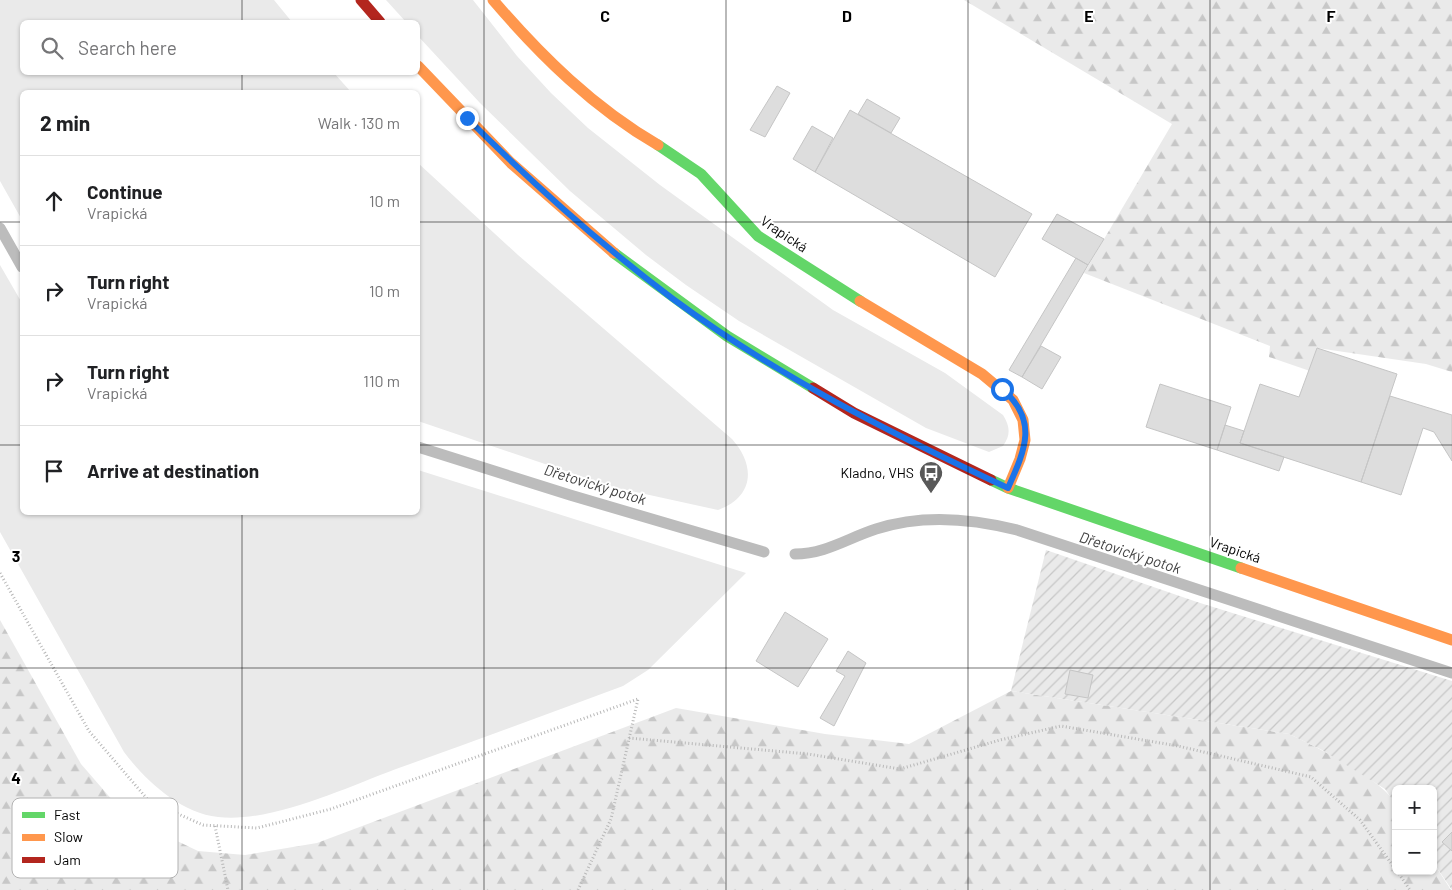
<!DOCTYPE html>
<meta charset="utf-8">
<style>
:root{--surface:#fff;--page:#f2f2f2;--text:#202124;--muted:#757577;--line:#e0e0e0}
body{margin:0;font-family:Barlow,sans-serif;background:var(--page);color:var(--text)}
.controls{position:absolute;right:15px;bottom:15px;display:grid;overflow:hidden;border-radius:8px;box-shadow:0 1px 4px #0004}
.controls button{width:45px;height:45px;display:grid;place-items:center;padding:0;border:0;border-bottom:1px solid var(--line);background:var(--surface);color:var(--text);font:25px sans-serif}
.stop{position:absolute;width:15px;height:15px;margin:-11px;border:4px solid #1a73e8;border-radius:50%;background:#fff}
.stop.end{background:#1a73e8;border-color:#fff;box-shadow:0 1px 5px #0008}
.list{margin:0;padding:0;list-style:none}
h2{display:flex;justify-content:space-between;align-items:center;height:65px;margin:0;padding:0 20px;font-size:21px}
h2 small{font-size:16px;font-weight:400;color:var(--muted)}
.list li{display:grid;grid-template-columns:32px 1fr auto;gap:15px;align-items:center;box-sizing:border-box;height:90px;padding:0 20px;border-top:1px solid var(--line)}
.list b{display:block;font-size:19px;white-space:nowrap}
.list p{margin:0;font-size:16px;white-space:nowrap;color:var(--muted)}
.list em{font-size:16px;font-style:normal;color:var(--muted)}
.icon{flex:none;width:28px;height:28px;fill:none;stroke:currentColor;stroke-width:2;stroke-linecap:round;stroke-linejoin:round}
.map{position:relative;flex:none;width:1452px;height:890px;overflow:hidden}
.search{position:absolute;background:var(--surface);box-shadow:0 1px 4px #0004;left:20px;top:20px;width:400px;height:55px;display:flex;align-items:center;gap:12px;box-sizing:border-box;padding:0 18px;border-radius:8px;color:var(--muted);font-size:19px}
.panel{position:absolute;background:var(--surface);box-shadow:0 1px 4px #0004;left:20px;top:90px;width:400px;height:425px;border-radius:8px}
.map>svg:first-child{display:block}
</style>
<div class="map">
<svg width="1452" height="890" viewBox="0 0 1452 890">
<defs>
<pattern id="forest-firs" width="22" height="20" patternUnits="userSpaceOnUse" patternTransform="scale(1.25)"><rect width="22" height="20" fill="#eaeaea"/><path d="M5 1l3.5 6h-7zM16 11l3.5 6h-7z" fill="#c7c7c7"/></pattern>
<pattern id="garden-furrows" width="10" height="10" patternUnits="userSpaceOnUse" patternTransform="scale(1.25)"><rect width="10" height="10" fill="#eaeaea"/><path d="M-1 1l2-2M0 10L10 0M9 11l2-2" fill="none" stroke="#c7c7c7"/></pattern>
</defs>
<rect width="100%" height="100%" fill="#fff"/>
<path fill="#eaeaea" d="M0,0H274L292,22H22V72L334,73L351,92H22V220L0,181Z
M386,0H473L517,56L551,93L588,128L660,185L833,310L945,373L1003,415C1010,426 1011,435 1003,446L989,452L926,428L739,321L686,285L646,255L570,191L480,103L418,36V22H406Z
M418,163L518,255L732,439C756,466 754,497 718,510L613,487L418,421Z
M0,265L22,303V512H418V470L746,573L648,670L623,686C548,714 472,742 396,769C345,788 272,823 218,817C180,813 145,780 124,752L0,532Z"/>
<path fill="url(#forest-firs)" d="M964,0H1452V372L1426,364L1317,348L1310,371L1269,357L1270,346L1084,273L1172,124Z
M0,620L81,764L127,817L198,851L245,855L317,843L676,708L825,734L909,744L1011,691L1289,734C1311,744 1390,783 1396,806C1399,821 1396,854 1396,871H1433V862L1451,890H0Z"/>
<path fill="url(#garden-furrows)" d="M1046,550L1197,602L1452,681V890L1433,862V789H1396V805L1385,789L1322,750L1289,734L1011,691Z"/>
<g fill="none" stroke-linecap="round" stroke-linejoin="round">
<path stroke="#bcbcbc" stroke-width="11" d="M0,228L22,267
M418,447L570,495L764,552
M795,554C825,554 848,538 876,529C922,514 970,518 1017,530L1452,673"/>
</g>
<path fill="#ddd" stroke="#c5c5c5" d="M777,86L790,93L765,137L750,130Z
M867,99L900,118L891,133L858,114Z
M850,110L1032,214L995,277L815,172Z
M812,126L833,138L815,172L793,159Z
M1057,214L1104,239L1088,265L1042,239Z
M1076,258L1088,265L1022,377L1009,370Z
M1041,346L1061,357L1042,389L1022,377Z
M1317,348L1397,374L1361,482L1240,443L1260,384L1299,397Z
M1160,384L1231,407L1217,450L1146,427Z
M1390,396L1452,415V461L1434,432L1423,428L1401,495L1361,482Z
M1225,425L1244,431L1240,443L1284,457L1279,471L1217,450Z
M785,612L828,639L798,687L756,661Z
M848,651L866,663L834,726L820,718L845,676L836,671Z
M1070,670L1093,675L1088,698L1065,694Z
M1452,832V851L1442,842Z"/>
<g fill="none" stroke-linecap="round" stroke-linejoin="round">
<path stroke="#b8b8b8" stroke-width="3" stroke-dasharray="1 2.5" stroke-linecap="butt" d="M0,573L89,731L149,801L203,825L257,828L331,809L638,699
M629,738L808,754L900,769L1000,740L1061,726L1178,746L1311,777L1360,820L1396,870
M215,826L228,890
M1397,871L1410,890
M578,890L611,819L638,699"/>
<path stroke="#63d668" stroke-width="11" d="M658,145L701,174L758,236L860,301
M614,253L727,336L813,388
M991,480L1008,488L1241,568"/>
<path stroke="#ff974d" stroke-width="11" d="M493,0C541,56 594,108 658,145
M418,66L511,163L614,253
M860,301L982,374L1013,400L1023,420L1025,440L1020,459L1008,488
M1241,568L1452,640"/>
<path stroke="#b3261e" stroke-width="11" d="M361,0L380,22
M813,388L854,413L991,480"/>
</g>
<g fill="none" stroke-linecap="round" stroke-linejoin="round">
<path stroke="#1a73e8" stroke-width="6" d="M467,118C532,183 600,244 673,299C777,376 892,434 1008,488C1025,450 1039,420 1002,389"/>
</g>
<path fill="none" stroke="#000" stroke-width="1" stroke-opacity="0.55" d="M242,0V22M484,0V890M726,0V890M968,0V890M1210,0V890M242,72V92M0,222H22M418,222H1452M0,445H22M418,445H1452M242,512V890M0,668H1452"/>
<defs>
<g id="bus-pin" transform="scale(1.25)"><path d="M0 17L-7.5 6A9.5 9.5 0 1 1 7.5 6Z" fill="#595959" stroke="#fff"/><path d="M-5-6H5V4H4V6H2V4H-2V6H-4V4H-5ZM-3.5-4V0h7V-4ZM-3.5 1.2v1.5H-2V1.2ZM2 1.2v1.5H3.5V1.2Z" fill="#fff"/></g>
</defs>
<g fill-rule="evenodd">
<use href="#bus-pin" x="931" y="473"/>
</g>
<g text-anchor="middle" stroke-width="4" stroke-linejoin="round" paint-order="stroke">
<g font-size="14" fill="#000" stroke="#fff">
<text transform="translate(784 234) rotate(34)" y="5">Vrapická</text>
<text transform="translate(1235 550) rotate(19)" y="5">Vrapická</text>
</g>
<g font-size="14" fill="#000" stroke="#fff" text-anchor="end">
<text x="914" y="478">Kladno, VHS</text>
</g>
<g font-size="15" font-style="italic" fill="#414141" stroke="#fff">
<text transform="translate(595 485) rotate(17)" y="5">Dřetovický potok</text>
<text transform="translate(1130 553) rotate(18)" y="5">Dřetovický potok</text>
</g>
</g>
<rect x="12" y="798" width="166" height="80" rx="8" fill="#fff" stroke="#b2b2b2" stroke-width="1"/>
<rect x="22" y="812" width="23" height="6" fill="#63d668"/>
<rect x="22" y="834" width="23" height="7" fill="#ff974d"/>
<rect x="22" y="857" width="23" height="6" fill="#b3261e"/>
<g font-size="14" fill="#000">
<text x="54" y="820">Fast</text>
<text x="54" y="842">Slow</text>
<text x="54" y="865">Jam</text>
</g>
<g font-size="16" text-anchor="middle" font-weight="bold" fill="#000" stroke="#fff" stroke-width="4" stroke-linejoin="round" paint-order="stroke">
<text x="605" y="22">C</text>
<text x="847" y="22">D</text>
<text x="1089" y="22">E</text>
<text x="1331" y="22">F</text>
<text x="16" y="562">3</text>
<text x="16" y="784">4</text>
</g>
</svg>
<div class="controls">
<button>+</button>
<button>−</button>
</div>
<div class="stop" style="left:1002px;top:389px"></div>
<div class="stop end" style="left:467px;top:118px"></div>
<div class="search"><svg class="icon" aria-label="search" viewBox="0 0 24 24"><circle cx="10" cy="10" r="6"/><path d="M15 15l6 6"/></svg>Search here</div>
<section class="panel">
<h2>2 min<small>Walk · 130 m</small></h2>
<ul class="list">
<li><svg class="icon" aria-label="ahead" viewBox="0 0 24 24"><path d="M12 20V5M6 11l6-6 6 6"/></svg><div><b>Continue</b><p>Vrapická</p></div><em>10 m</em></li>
<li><svg class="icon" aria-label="right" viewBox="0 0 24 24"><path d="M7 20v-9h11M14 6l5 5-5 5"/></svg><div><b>Turn right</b><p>Vrapická</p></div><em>10 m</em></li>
<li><svg class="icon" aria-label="right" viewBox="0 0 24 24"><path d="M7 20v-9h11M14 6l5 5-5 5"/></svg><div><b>Turn right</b><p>Vrapická</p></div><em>110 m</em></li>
<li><svg class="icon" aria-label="arrive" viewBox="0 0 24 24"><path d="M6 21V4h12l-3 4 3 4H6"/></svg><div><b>Arrive at destination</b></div></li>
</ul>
</section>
</div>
